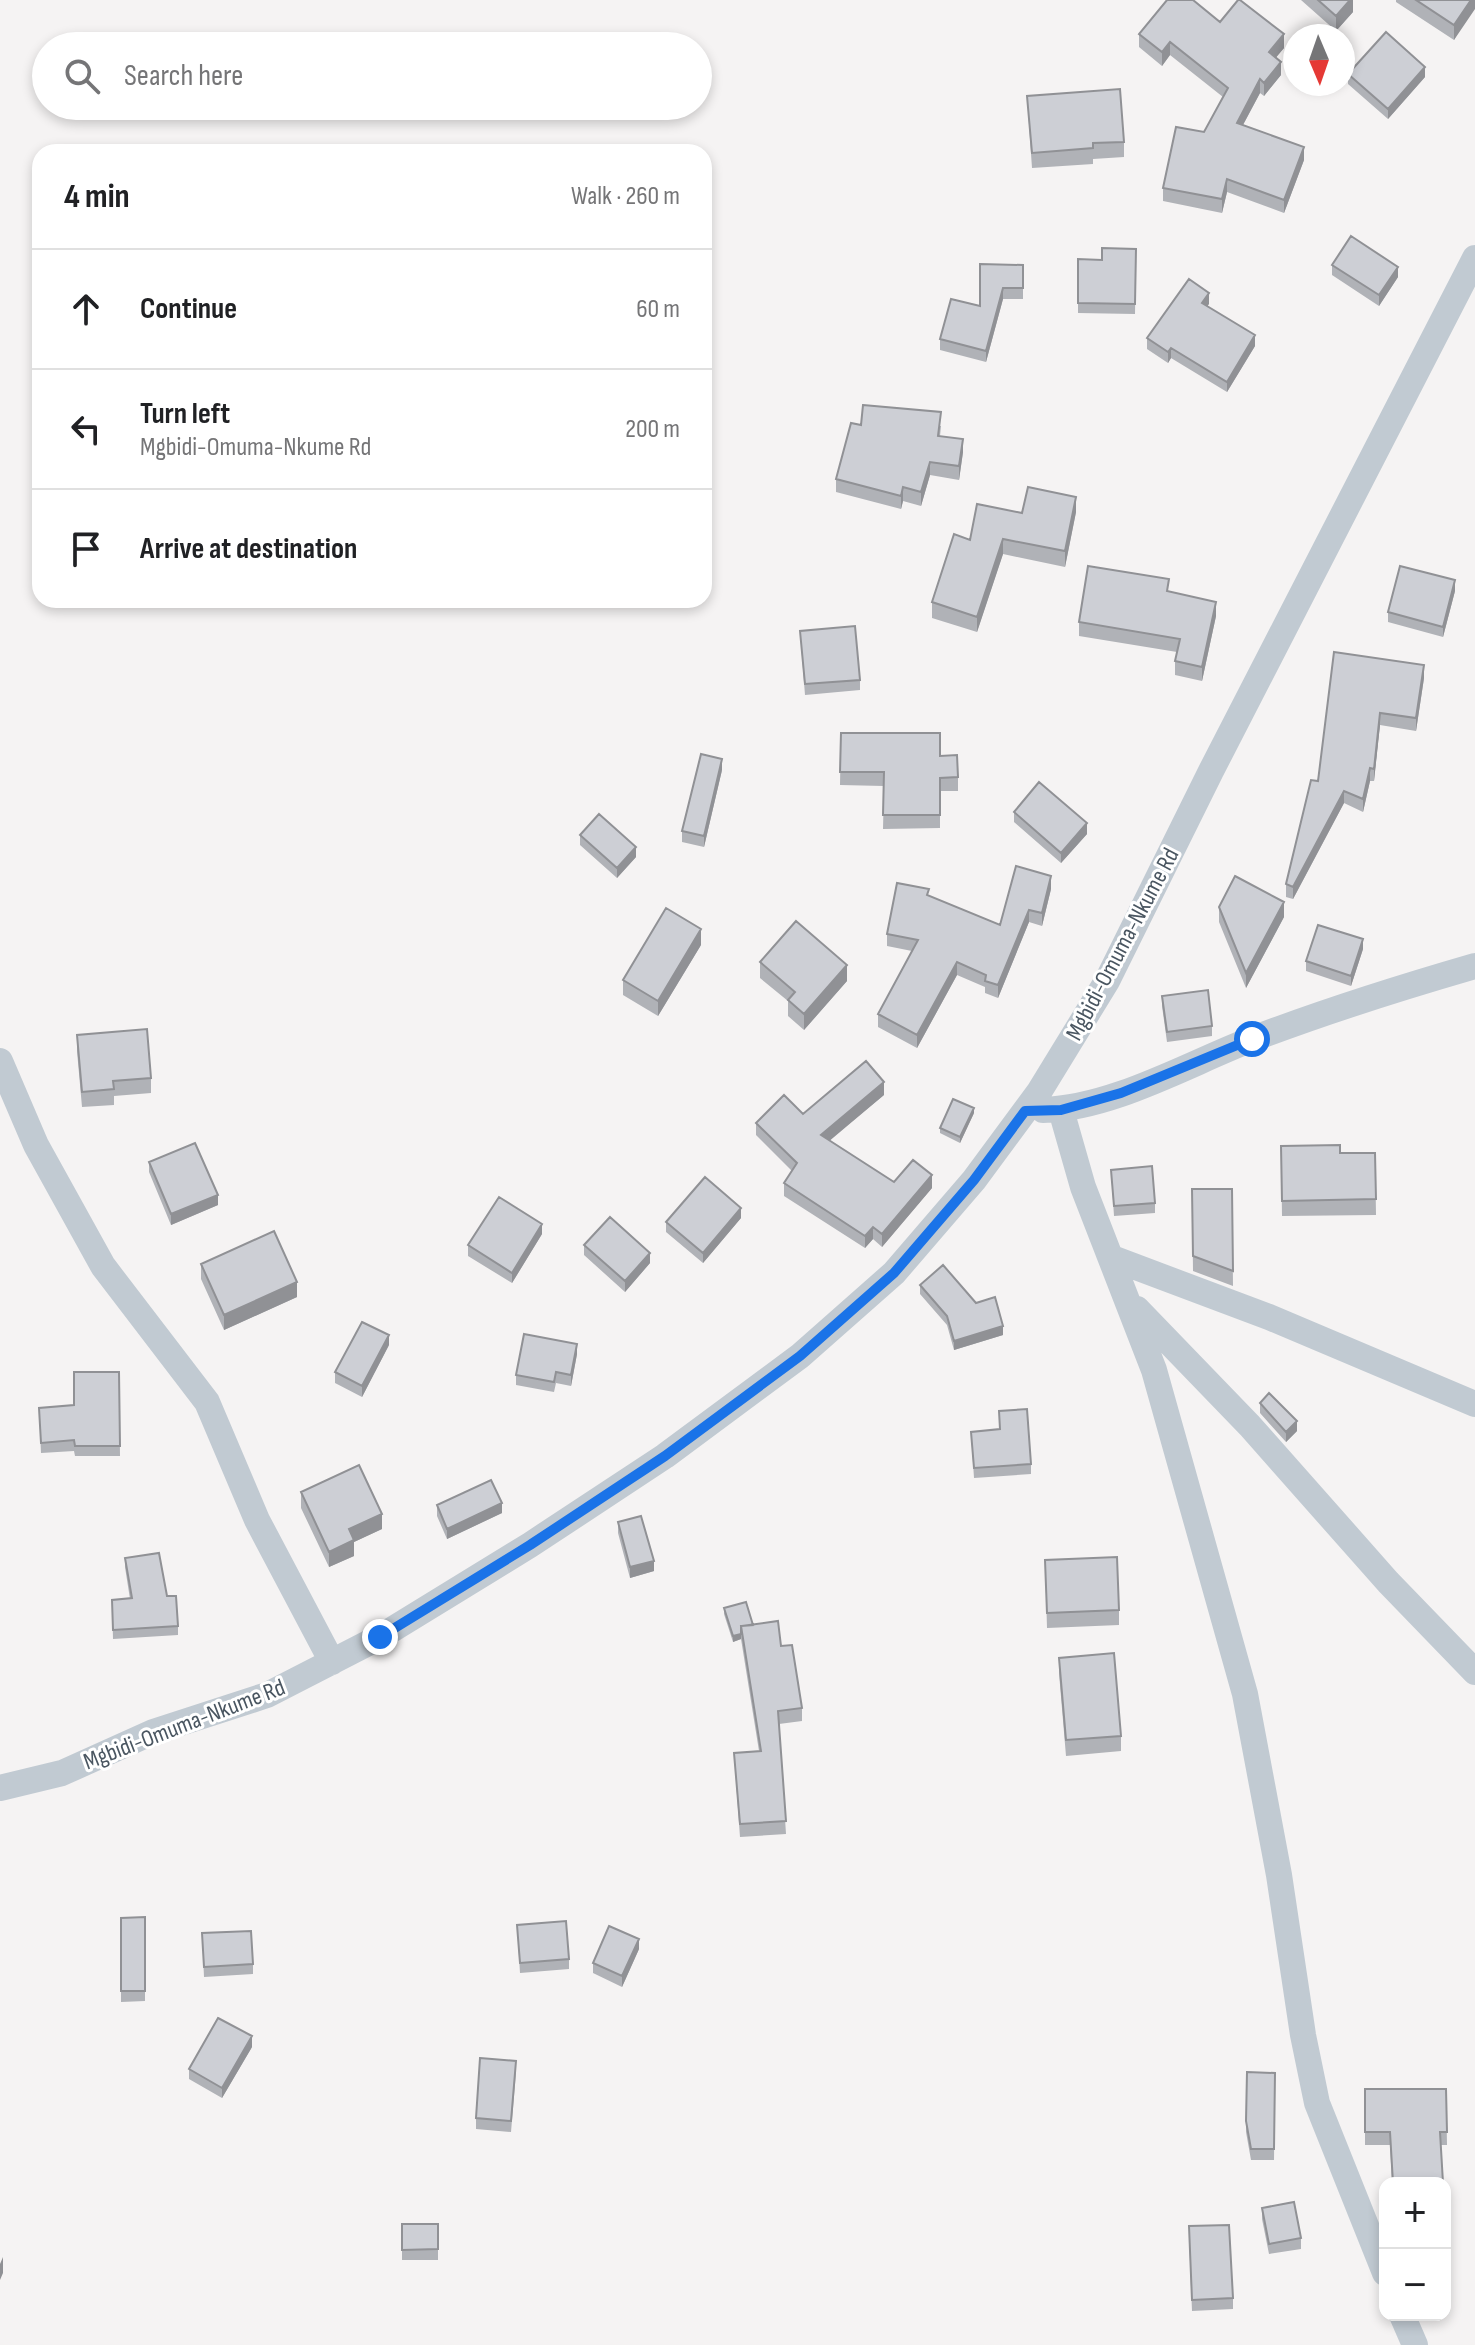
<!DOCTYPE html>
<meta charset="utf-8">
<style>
:root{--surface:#fff;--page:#f2f2f2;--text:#202124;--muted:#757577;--line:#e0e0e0}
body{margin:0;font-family:"Sofia Sans Condensed",sans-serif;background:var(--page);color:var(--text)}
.controls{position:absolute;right:24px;bottom:24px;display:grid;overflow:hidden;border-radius:16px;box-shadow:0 4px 12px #0003}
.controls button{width:72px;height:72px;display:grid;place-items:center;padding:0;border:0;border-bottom:2px solid var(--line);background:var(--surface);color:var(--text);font:40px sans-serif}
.compass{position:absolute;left:1283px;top:24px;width:72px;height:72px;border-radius:50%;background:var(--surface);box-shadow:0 4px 12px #0003;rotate:178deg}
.stop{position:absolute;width:24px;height:24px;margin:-18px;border:6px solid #1a73e8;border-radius:50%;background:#fff}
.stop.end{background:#1a73e8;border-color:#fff;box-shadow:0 2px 8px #0008}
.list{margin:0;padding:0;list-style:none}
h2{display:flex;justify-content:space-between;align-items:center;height:104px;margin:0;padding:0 32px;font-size:34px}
h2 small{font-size:26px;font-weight:400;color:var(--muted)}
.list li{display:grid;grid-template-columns:52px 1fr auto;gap:24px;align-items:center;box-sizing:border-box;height:120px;padding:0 32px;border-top:2px solid var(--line)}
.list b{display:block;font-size:30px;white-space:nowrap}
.list p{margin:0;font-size:26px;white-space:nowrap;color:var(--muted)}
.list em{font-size:26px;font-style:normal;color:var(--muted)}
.icon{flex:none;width:44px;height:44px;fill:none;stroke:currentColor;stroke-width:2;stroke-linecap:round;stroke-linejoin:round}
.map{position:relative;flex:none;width:1475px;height:2345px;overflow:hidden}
.search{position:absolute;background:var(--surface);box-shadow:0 4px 12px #0003;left:32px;top:32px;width:680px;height:88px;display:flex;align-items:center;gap:20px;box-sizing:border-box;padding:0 28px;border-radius:44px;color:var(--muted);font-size:30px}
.panel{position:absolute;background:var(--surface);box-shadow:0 4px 12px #0003;left:32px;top:144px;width:680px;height:464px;border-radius:24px}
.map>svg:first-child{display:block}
</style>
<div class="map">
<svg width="1475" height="2345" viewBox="0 0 1475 2345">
<rect width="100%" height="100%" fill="#f5f3f3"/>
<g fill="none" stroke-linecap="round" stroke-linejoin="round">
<path stroke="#c1cad2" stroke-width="26" d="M0,1061L36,1145L103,1266L207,1402L257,1520L332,1662
M1043,1110C1112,1108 1186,1065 1250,1040C1323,1012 1399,988 1475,966
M1061,1110L1083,1187L1154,1370L1245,1694L1279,1875L1303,2035L1317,2103L1385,2273
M1112,1258L1269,1317L1475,1404
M1137,1309L1250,1426L1388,1582L1475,1672
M0,1788L62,1773L153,1732L267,1695L380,1637L530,1545L665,1456L800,1356L894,1273L974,1180L1039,1092L1107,981L1211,771L1475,258
M1402,2315L1415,2345"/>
</g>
<path fill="#b0b2b7" d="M1301,0H1353V12L1336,31Z
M1396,0H1475L1454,40L1396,2Z
M1220,22L1284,48L1276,57L1281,75L1264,96L1260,93L1243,125L1304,160L1284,213L1227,192L1222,213L1163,201V188L1204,132L1223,97L1170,55L1162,66L1139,47V34Z
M1348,74L1425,77L1388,119L1348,84Z
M1027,96L1124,142V157L1093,159V164L1032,168Z
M1136,249L1135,314L1078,313V259L1102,260Z
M1023,265V299H1003L986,362L940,350V339L980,306Z
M1332,265L1398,277L1379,306L1332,275Z
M1209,304L1207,306L1255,346L1227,392L1171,358L1168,363L1147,349V338Z
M861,425L941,426L940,436L963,452L959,480L930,475L921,506L903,501L901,509L836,492V479Z
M1076,512L1065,567L1003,554L977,632L932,618V602L970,540L1022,513Z
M1455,591L1443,637L1388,622V612Z
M1169,592L1216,616L1202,681L1175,675V661L1177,652L1079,636V622Z
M800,631L860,680V690L805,695Z
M1334,652L1424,678L1416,731L1380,725L1374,781H1370L1363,812L1344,803L1293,899L1286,897V884L1318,781Z
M841,733L940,756L958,777V791H940V828L883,829L884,786L840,785Z
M722,770L704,847L682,842V831Z
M1014,812L1087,834L1061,863L1014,822Z
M580,835L636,857L617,878L580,845Z
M1051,889L1042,926L1029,922L998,998L985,993V987L957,975L917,1048L878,1027V1014L912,951L887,946V934L929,896L1000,925Z
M1219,907L1284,917L1246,988L1219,922Z
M701,945L658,1016L623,995V980Z
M1363,949L1351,986L1306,971V961Z
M760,962L847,981L804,1030L788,1016V1001L760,978Z
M1162,996L1212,1026V1036L1167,1042L1162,1006Z
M77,1035L151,1078V1093L114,1096V1105L82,1107L77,1051Z
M884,1095L829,1140L894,1182L932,1188L882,1247L873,1239L865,1248L784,1196V1183L792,1171L756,1135V1123L803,1114Z
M974,1113L960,1143L940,1133V1128Z
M1281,1146L1340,1153H1375L1376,1215L1282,1216Z
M149,1162L218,1205L171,1225L149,1172Z
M1111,1170L1155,1203V1213L1114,1216Z
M1192,1189H1232L1233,1286L1193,1271Z
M741,1218L703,1263L666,1232V1222Z
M542,1234L512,1283L468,1256V1245Z
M584,1245L650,1263L625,1292L584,1255Z
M201,1264L297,1297L224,1330L201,1279Z
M920,1285L1003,1335L954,1350L947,1325L920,1294Z
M389,1345L362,1397L335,1383V1372Z
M577,1354L571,1386L556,1383L554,1392L516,1385V1375Z
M119,1372L120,1456H75L74,1451L41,1453L39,1408L74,1405Z
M1260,1403L1297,1431L1286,1442L1260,1413Z
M999,1411L1031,1464V1474L974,1478L971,1432L1000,1429Z
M301,1492L382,1529L354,1542V1556L329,1567L301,1508Z
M437,1505L502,1513L447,1539L437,1516Z
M618,1522L654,1571L630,1578L618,1533Z
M125,1558L167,1596L178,1626V1635L113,1639L112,1600L130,1599L125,1567Z
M1045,1560L1119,1610V1625L1047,1628Z
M724,1608L753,1625L781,1646L802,1708V1721L779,1724L786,1834L740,1837L734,1753L759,1751L741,1639L733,1642L724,1614Z
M1059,1658L1121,1736V1751L1066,1756L1059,1673Z
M145,1917V2001L121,2002V1918Z
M517,1925L569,1959V1969L520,1973Z
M202,1933L253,1964V1974L204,1977Z
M639,1949L622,1987L593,1973V1963Z
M252,2047L222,2098L189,2079V2069Z
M516,2072L511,2132L476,2129V2118Z
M1247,2072L1275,2073L1274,2160H1251L1246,2132Z
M1365,2089H1446L1447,2145H1441L1443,2183H1392L1390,2145H1365Z
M1262,2208L1301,2238V2249L1269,2254L1262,2219Z
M402,2224H438V2260H402Z
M1189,2237L1233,2298V2309L1192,2311Z"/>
<path fill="#909195" d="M1350,0H1353V12L1336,31V16Z
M1471,0H1475V9L1454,40V25Z
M1284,34V48L1269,66V52Z
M1170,42V55L1162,66V52Z
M1281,62V75L1264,96V83Z
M1425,67V77L1388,119V109Z
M1260,79V93L1237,136V123Z
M1304,147V160L1284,213V200Z
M1227,179V192L1222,213V199Z
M1398,267V277L1379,306V295Z
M1003,288V299L986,362V351Z
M1209,293V304L1202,313V303Z
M1255,335V346L1227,392V382Z
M1171,348V358L1168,363V352Z
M963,439V452L959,480V466Z
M930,462V475L921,506V492Z
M903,487V501L901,509V496Z
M1076,497V512L1065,567V551Z
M1003,539V554L977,632V617Z
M1455,580V591L1443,637V627Z
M1216,602V616L1202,681V667Z
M1424,665V678L1416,731V718Z
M1380,713V725L1374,781V769Z
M722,759V770L704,847V836Z
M1370,768V781L1363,812V799Z
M1344,791V803L1293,899V887Z
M1087,823V834L1061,863V853Z
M636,847V857L617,878V868Z
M1051,876V889L1042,926V913Z
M1284,902V917L1246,988V973Z
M1029,910V922L998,998V985Z
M701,929V945L658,1016V1001Z
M1363,939V949L1351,986V976Z
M957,962V975L917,1048V1035Z
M847,965V981L804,1030V1014Z
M884,1082V1095L821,1148V1135Z
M974,1108V1113L960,1143V1137Z
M932,1175V1188L882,1247V1234Z
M218,1195V1205L171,1225V1214Z
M741,1208V1218L703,1263V1253Z
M542,1224V1234L512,1283V1273Z
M873,1227V1239L865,1248V1236Z
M650,1253V1263L625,1292V1281Z
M297,1282V1297L224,1330V1315Z
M1003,1326V1335L954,1350V1341Z
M389,1335V1345L362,1397V1386Z
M577,1344V1354L571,1386V1375Z
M1297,1421V1431L1286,1442V1432Z
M502,1503V1513L447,1539V1529Z
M382,1514V1529L354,1542V1556L329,1567V1552L349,1529Z
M654,1561V1571L630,1578V1567Z
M741,1634V1639L733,1642V1636Z
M639,1939V1949L622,1987V1976Z
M252,2036V2047L222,2098V2088Z
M3,2257V2273L0,2280V2264Z"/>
<path fill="#cdcfd5" stroke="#909195" stroke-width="2" d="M1167,0H1193L1220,22L1238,0H1240L1284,34L1269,52L1281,62L1264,83L1260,79L1237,123L1304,147L1284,200L1227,179L1222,199L1163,188L1176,127L1204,132L1228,88L1170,42L1162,52L1139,34Z
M1318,0H1350L1336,16Z
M1416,0H1471L1454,25Z
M1386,32L1425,67L1388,109L1348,74Z
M1120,89L1124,142L1093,143V148L1032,153L1027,96Z
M1351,236L1398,267L1379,295L1332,265Z
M1102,248L1136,249L1135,304L1078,303V259L1102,260Z
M980,264L1023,265V288H1003L986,351L940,339L951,299L980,306Z
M1189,279L1209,293L1202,303L1255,335L1227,382L1171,348L1168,352L1147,338Z
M863,405L941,412L938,436L963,439L959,466L930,462L921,492L903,487L901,496L836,479L851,423L861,425Z
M1028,487L1076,497L1065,551L1003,539L977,617L932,602L954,534L970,540L977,504L1022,513Z
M1088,566L1169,579L1167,591L1216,602L1202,667L1175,661L1180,639L1079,622Z
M1400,566L1455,580L1443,627L1388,612Z
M855,626L860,680L805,684L800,631Z
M1334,652L1424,665L1416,718L1380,713L1374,769L1370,768L1363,799L1344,791L1293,887L1286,884L1311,780L1318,781Z
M841,733H940V756L957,755L958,777L940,778V815H883L884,772H840Z
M701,754L722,759L704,836L682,831Z
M1039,782L1087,823L1061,853L1014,812Z
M599,814L636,847L617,868L580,835Z
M1016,866L1051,876L1042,913L1029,910L998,985L985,981L986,975L957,962L917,1035L878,1014L918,940L887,934L897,883L929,889L927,895L1000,925Z
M1235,876L1284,902L1246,973L1219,907Z
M666,908L701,929L658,1001L623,980Z
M796,921L847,965L804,1014L788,1000L795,992L760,962Z
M1318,925L1363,939L1351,976L1306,961Z
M1208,990L1212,1026L1167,1032L1162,996Z
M147,1029L151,1078L113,1081L114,1089L82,1092L77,1035Z
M866,1061L884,1082L821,1135L894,1182L913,1160L932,1175L882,1234L873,1227L865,1236L784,1183L797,1163L756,1123L784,1095L803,1114Z
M953,1099L974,1108L960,1137L940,1128Z
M195,1143L218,1195L171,1214L149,1162Z
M1340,1145V1153H1375L1376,1199L1282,1201L1281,1146Z
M1152,1166L1155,1203L1114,1206L1111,1170Z
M705,1177L741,1208L703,1253L666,1222Z
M1192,1189H1232L1233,1271L1193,1256Z
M499,1197L542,1224L512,1273L468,1245Z
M610,1217L650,1253L625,1281L584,1245Z
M274,1231L297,1282L224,1315L201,1264Z
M943,1265L976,1303L995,1297L1003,1326L954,1341L947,1316L920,1285Z
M362,1322L389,1335L362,1386L335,1372Z
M524,1334L577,1344L571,1375L556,1372L554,1382L516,1375Z
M74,1372H119L120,1446H75L74,1440L41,1443L39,1408L74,1405Z
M1269,1393L1297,1421L1286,1432L1260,1403Z
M1027,1409L1031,1464L974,1468L971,1432L1000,1429L999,1411Z
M359,1465L382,1514L349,1529L354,1540L329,1552L301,1492Z
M491,1480L502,1503L447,1529L437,1505Z
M641,1516L654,1561L630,1567L618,1522Z
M159,1553L167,1596H176L178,1626L113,1630L112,1600L132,1598L125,1558Z
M1117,1557L1119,1610L1047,1613L1045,1560Z
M746,1602L753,1625L741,1626V1634L733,1636L724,1608Z
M778,1621L781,1646L792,1645L802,1708L778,1711L786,1821L740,1824L734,1753L761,1751L741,1626Z
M1114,1653L1121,1736L1066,1740L1059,1658Z
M145,1917V1991H121V1918Z
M566,1921L569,1959L520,1963L517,1925Z
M609,1926L639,1939L622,1976L593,1963Z
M251,1931L253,1964L204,1967L202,1933Z
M218,2018L252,2036L222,2088L189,2069Z
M480,2058L516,2061L511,2121L476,2118Z
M1247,2072L1275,2073L1274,2149H1251L1246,2121Z
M1365,2089H1446L1447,2132H1440L1443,2183H1393L1390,2132H1365Z
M1294,2202L1301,2238L1269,2244L1262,2208Z
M402,2224H438V2249L402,2250Z
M1229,2225L1233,2298L1192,2300L1189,2226Z"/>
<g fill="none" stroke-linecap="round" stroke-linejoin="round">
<path stroke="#1a73e8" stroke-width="10" d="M380,1637L530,1545L665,1456L800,1356L894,1273L974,1180L1025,1111L1061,1110L1121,1093L1252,1039"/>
</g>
<g text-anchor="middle" stroke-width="6" stroke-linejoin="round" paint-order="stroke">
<g font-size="24" fill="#4a5661" stroke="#fff">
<text transform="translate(1122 944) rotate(-62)" y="8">Mgbidi-Omuma-Nkume Rd</text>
<text transform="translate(184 1724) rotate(-21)" y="8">Mgbidi-Omuma-Nkume Rd</text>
</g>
</g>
</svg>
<div class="controls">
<button>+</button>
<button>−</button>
</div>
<svg class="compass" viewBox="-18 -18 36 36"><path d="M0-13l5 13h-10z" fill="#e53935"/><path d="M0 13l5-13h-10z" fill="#757577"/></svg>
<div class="stop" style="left:1252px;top:1039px"></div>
<div class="stop end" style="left:380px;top:1637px"></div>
<div class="search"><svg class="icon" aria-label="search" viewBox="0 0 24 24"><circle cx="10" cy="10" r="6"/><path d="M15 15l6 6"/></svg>Search here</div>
<section class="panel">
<h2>4 min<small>Walk · 260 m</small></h2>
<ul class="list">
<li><svg class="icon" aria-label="ahead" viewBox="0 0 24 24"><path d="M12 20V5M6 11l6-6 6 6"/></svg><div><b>Continue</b></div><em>60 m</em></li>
<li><svg class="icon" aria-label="left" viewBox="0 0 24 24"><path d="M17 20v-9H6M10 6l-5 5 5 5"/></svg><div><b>Turn left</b><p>Mgbidi-Omuma-Nkume Rd</p></div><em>200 m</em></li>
<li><svg class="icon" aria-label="arrive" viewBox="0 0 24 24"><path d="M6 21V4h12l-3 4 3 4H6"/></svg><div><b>Arrive at destination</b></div></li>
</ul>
</section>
</div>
